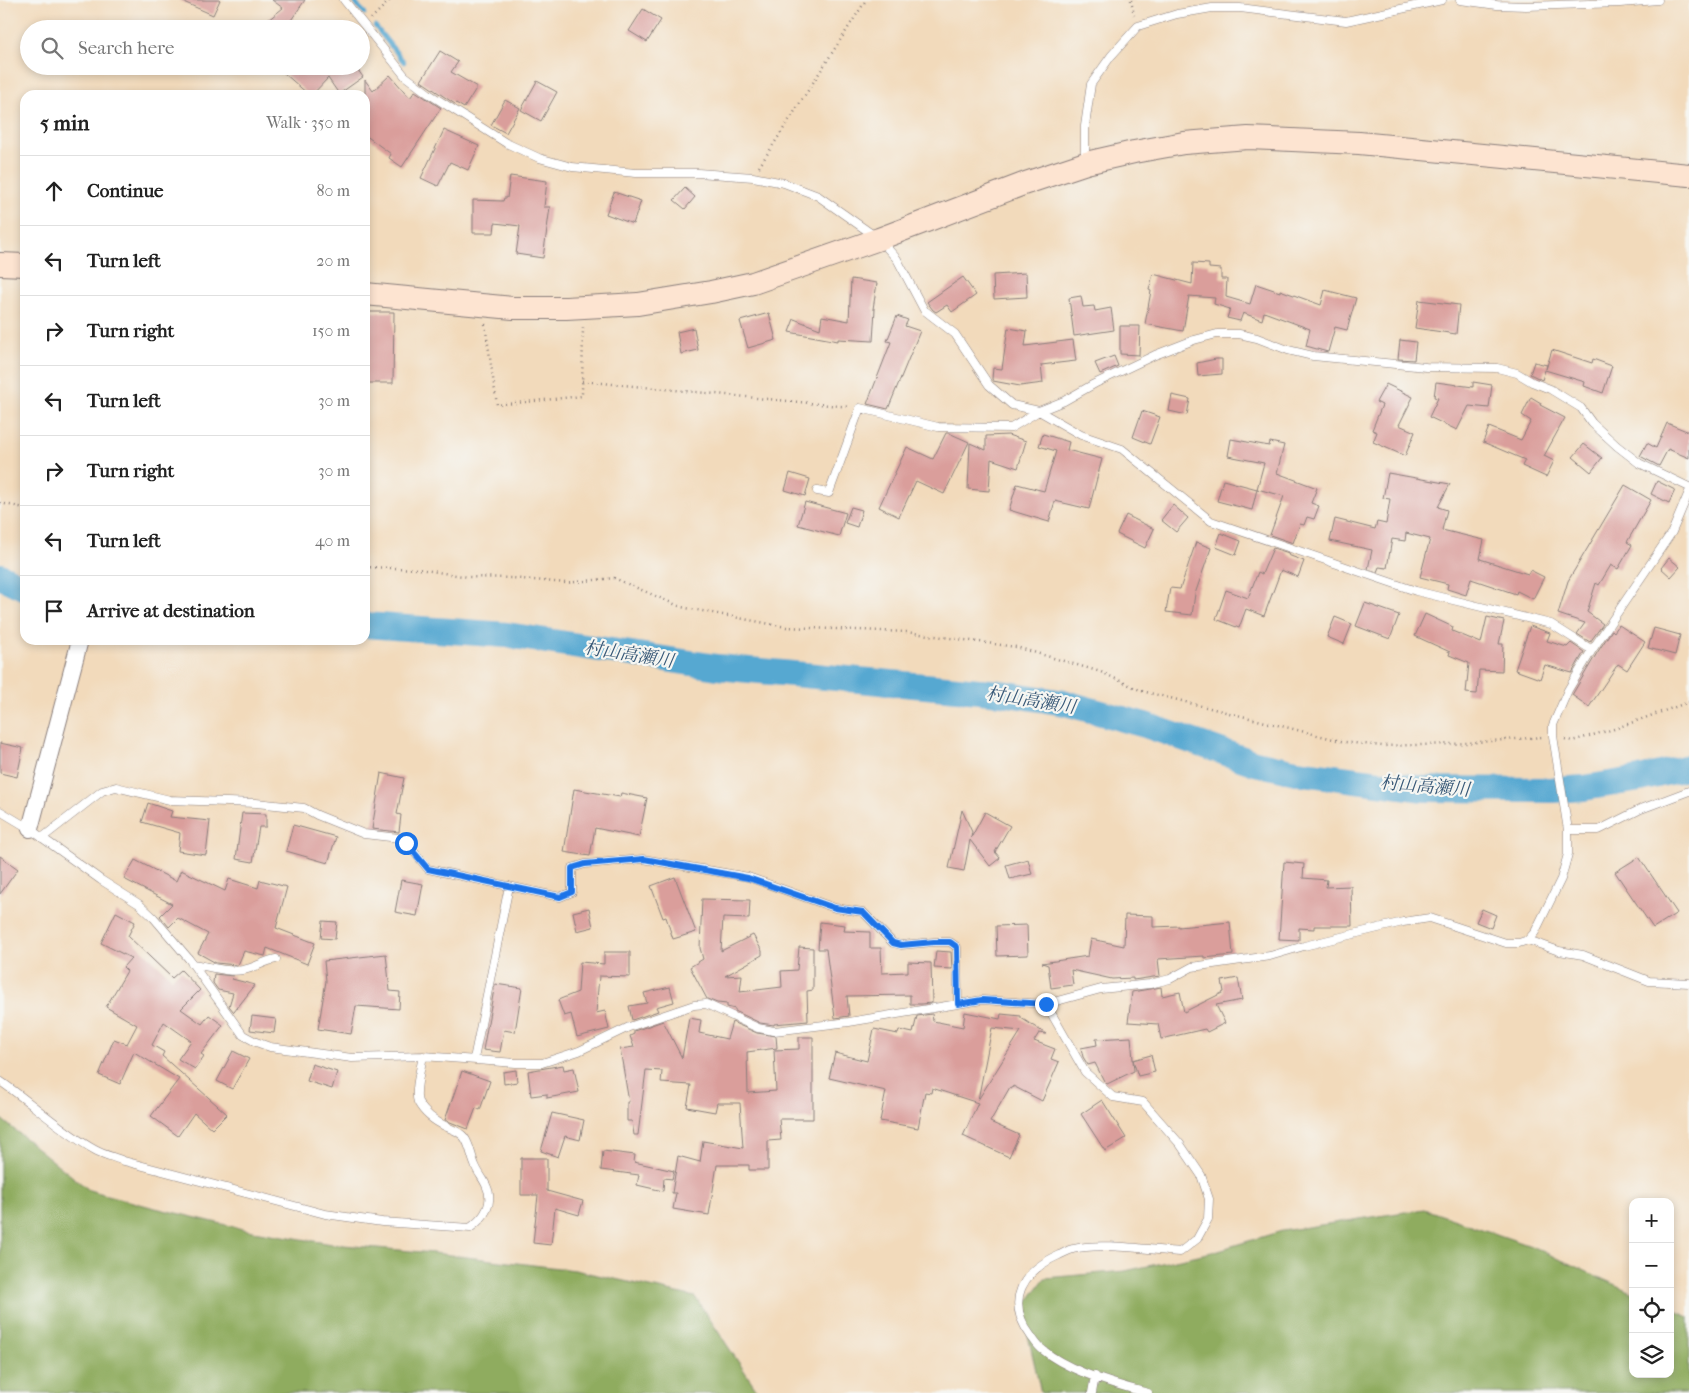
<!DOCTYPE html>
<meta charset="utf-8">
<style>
:root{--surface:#fff;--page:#f6f6f6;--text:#222;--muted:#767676;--line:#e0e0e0}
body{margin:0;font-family:"IM FELL French Canon","Noto Serif JP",serif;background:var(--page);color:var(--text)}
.controls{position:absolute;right:15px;bottom:15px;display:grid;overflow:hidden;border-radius:10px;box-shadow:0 2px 8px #0003}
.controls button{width:45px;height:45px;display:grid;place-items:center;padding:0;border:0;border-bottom:1px solid var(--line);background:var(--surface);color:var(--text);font:25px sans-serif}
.stop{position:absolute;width:15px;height:15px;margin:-11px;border:4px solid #1a73e8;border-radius:50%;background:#fff}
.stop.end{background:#1a73e8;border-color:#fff;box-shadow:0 1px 5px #0008}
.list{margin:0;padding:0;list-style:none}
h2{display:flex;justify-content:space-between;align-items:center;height:65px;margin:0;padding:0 20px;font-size:21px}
h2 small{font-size:16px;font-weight:400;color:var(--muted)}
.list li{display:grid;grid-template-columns:32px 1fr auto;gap:15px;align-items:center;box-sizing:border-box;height:70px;padding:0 20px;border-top:1px solid var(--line)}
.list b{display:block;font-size:19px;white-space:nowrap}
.list em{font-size:16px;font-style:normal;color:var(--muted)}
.icon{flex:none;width:28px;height:28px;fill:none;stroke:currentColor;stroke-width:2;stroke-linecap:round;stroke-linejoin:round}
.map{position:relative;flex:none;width:1689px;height:1393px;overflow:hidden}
.search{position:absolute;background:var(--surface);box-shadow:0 2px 8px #0003;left:20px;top:20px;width:350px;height:55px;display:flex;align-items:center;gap:12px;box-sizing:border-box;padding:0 18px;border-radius:28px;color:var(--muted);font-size:19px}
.panel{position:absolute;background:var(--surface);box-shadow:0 2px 8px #0003;left:20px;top:90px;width:350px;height:555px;border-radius:15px}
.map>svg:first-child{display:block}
</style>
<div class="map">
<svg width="1689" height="1393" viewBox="0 0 1689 1393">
<rect width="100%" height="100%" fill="#f6f6f2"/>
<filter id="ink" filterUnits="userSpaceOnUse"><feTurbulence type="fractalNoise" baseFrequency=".02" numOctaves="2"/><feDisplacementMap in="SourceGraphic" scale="10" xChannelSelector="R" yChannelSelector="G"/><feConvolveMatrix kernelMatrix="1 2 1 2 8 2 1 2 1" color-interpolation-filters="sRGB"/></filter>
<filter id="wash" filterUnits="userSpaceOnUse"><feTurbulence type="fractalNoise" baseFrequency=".0096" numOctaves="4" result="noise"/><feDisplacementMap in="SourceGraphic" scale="20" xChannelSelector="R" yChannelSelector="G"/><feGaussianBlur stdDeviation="1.12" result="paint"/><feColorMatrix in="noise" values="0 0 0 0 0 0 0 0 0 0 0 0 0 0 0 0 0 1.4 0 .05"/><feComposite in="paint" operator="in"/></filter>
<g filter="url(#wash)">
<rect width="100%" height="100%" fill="#f2dabb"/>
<path fill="#8fac5f" stroke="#58674d" d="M0,1118L89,1190L151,1207L247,1230L332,1244L433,1253L575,1270L695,1297L759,1393H0Z
M1424,1209L1531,1246L1633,1293V1374H1670V1309L1689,1317V1393H1041L1022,1309L1045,1278L1125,1271L1212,1252L1282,1231Z"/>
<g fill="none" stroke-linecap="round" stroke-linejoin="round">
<path stroke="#56a8d1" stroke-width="4.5" d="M355,0L356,4L365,13
M375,26L404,62"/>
<path stroke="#56a8d1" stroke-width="26" d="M0,576L25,588
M365,625L507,635L717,667L1001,693L1065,703L1145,725L1255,763L1296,772L1424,789L1554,790L1584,788L1640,779L1689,767"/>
</g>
<g id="blocks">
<path fill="#da9e9b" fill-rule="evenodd" d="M179,0H220L213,15Z
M272,0H305L285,29H257L283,8Z
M643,9L661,20L647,42L629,31Z
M440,51L458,62L451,72L477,87L464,108L456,103L455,104L421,81Z
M276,66H355L363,77L339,94L328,78L312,95H309Z
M390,75L410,98L415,91L441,108L402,167L389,158L391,154L365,135V80L373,91Z
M537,81L557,92L541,121L521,110Z
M505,100L520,108L506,133L491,125Z
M444,130L479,146L468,170L450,162L438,186L421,178Z
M510,176L547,181L544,207H550L543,258L516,254L520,226L495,223L494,233H473V200L503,201L504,198H507Z
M685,188L695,197L685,209L674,200Z
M614,192L641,201L633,224L606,214Z
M1193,263L1209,264V268L1221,269V279H1227L1226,297L1250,304L1256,284L1280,292V290L1321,305L1325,290L1356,298L1347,330L1335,327L1328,352L1324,351L1306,346L1310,329L1264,312L1262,320L1243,313L1240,321L1227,318L1230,309L1214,304L1215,298L1189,296L1183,331L1145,324L1151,291L1149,290L1153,274L1192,284Z
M1026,273L1027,297L994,299L993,275Z
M963,277L976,295L952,312L947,305L936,312L933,310L927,302Z
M851,279L877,283L873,309H875L873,341L838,339V341L789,332L794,319L820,329L822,316L849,321Z
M1081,296L1083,307L1094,306L1095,311L1111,308L1114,330L1074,336L1069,298Z
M1419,300L1459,305L1456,334L1415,328Z
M365,312H394L393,383H365Z
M769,313L776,340L748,348L740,321Z
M897,316L908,320L905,326L920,331L888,409L867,404L891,342L887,341Z
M1120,326H1140L1139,355L1120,354Z
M694,328L698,350L681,354L677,332Z
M1008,328L1027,331L1025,346L1073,340L1076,361L1041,365L1043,383L1020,386L993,381L992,379L993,368L1002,369Z
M1400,340L1416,342L1414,360L1398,359Z
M1552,350L1592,363L1593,359L1612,366L1603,393L1584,386L1585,382L1545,370L1542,380L1530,374L1534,362L1547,365L1546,369Z
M1114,356L1118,366L1100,374L1095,363Z
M1216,359H1222V374L1198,376L1197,363Z
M1436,382L1473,387V382L1492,385L1489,408L1469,406L1457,430L1429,417L1438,398L1434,397Z
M1386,384L1413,397L1399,425L1415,432L1405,456L1373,442L1377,432L1372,430L1382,405L1376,402Z
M1172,395L1190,399L1187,415L1169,411Z
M1531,397L1541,403L1540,405L1565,418L1544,456L1554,461L1546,477L1522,466L1525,460L1483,442L1489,427L1521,440L1531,421L1522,415Z
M1142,411L1160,417L1150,444L1133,437Z
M1667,423L1689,432V458L1668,449L1659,466L1640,456L1647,443L1656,448Z
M946,433H949L969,442L944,494L916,481L899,517L879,507L907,447L933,459Z
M1043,434L1069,442L1067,450L1102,459L1089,509L1055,501L1049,522L1009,510L1017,484L1044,491L1056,451L1039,446Z
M1008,435L1026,441L1018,468L991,459L989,491L968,489L970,443L986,450V436Z
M1231,439L1269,446L1270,442L1284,445L1277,473L1317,488L1311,503L1319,506L1314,519L1307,517L1304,525L1300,524L1293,543L1270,535L1284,496L1257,489L1264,463L1228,456Z
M1584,444L1602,458L1591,472L1573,457Z
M790,473L810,479L805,496L785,490Z
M1388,473L1450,484L1438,507L1447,510L1442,530L1484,540L1480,559L1528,574L1530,570L1544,577L1533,599L1517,591L1516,594L1471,579L1466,595L1447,589L1448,584L1420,577L1430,539L1406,533L1405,541L1392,539L1387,568L1379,567L1377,572L1368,569L1372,550L1330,541L1335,519L1375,529L1377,522L1386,524L1390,499L1383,498Z
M1223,480L1257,489L1252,510L1217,501Z
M1657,481L1675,490L1669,503L1651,494Z
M1625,485L1651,500L1627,542L1632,545L1618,569L1611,565L1599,585L1596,583L1587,612L1603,624L1590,642L1577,634L1585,623L1558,614L1568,581Z
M805,502L846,513L839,536L798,525Z
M1173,505L1188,518L1176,532L1161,520Z
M851,507L862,510L857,527L845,523Z
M1126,515L1154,529L1145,548L1117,534Z
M1221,533L1241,541L1236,555L1216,547Z
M1196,542L1211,548L1195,594L1192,615L1166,612L1170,588L1180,589Z
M1273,548L1289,553L1288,555L1304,561L1298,577L1281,570L1264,616L1246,609L1239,628L1216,619L1226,590L1248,598L1258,572L1262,574Z
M1669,558L1680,567L1671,577L1661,568Z
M1365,603L1399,615L1390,639L1356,626Z
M1425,614L1453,627L1452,631L1481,643L1487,617L1504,621L1499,644H1503L1502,671L1479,670L1477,694L1466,693L1469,663L1449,655L1450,652L1415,636Z
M1335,617L1352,624L1344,644L1327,637Z
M1619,625L1645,642L1627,670L1618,664L1589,707L1572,695L1597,653L1612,630L1614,632Z
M1530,626L1550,633L1547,641L1567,647L1571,643L1584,652L1572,673L1545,665L1540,679L1515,670Z
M1654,628L1680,635L1675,655L1648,648Z
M0,743L23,748L17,777L0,773Z
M381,773L404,778L397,814L401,815L399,832L372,829Z
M574,789L620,797L621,793L647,798L639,837L595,828L590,856L564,852Z
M148,803L172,811L170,817L210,821L206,855L178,851L180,833L142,822Z
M962,810L972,832L971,838L985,812L1010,826L995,852L1000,858L990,866L970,840L964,871L949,868Z
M242,813L266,814V827H259L253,862L236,859Z
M293,825L336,837L328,863L286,851Z
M0,856L18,869L0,894Z
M1639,857L1677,913L1653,928L1615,872Z
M1028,859L1032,874L1010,879L1006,865Z
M135,860L176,881L181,870L225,891L229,879L258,888L260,880L287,887L276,928L315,943L307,964L267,948L265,956L244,951L238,965H237L216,963L198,953L208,934L178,918L169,927L160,916L172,904L124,879Z
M1284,862L1304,864L1303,878L1327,880L1326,887L1351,886L1352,926H1314V929L1299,928V940L1279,939Z
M675,877L696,932L673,939L666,917L663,918L651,886Z
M401,880L423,884L417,916L395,912Z
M702,899L750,900L749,919L723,918L721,951L753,935L762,951V955L725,976L742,975L740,992L782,987L781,971L797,970L799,947L813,948V990L807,991L808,1021L774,1024V1025L760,1023L735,1011V1009L727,1007V1004L717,1003L707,999L690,967L703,959L700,948Z
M589,908L593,927L577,931L573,912Z
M1482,909L1496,915L1491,928L1476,922Z
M116,912L135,922L128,936L172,978L181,970L200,990L181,1009L202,1024L209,1015L223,1025L201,1054L204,1056L195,1069L178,1059L191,1041L164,1022L152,1045L164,1052L162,1056L227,1114L212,1129L194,1113L178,1136L151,1116L179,1079L134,1052L120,1084L99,1075L114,1039L127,1044L137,1025L106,1007L127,971L123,967L131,958L101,943Z
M1125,915L1153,916V927L1179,926V927L1230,922L1233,955L1204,958V956L1158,959L1160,976L1133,980V978L1112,979L1071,970L1073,985L1051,988L1048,965L1042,963L1088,956L1091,939L1124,946Z
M323,921L337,922L335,939L321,938Z
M820,922L845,925L844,931L870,932V948H881L882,973L908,972V962L931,963L932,1003L921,1004H910V995L847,996L849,1016L835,1018L826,949H818Z
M1027,925L1028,955L997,956L996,926Z
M936,951L951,952L952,969L934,968Z
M604,952H630V977L599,976L596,1013L605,1011L609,1029L577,1037L571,1014L564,1016L558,1000L578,992L580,962L604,964Z
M386,954L390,991L400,992L399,1009L356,1006L351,1034L318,1029L326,981L324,961Z
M214,974L233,976L232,979L255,985L234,1012L229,1006L233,993L218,990L213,983Z
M1238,978L1242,1000L1216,1005L1225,1023L1207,1032L1205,1029L1161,1039L1158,1024L1128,1022L1132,992L1161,987L1162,996L1180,992L1184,1012L1224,992L1222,981Z
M495,984L522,988L515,1032L504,1030L500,1052L483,1050Z
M670,987L674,1002L656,1007L658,1011L632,1020L629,1006L647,1003L644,993Z
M965,1012L1000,1019L1001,1014L1021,1016V1018L1046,1034L1039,1033L1034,1041L1055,1049L1051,1059L1059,1062L1042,1101L1013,1086L1012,1088L1010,1087L990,1122L1019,1135L1009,1157L963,1136L978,1103L932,1088L931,1093L925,1092L918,1128L880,1121L886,1091L829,1078L835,1053L867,1061L874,1029L898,1034L899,1030L913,1033L917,1016L932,1014L933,1021L963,1027ZM992,1028L1021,1031L978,1100Z
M252,1016L276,1019L274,1033L250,1030Z
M689,1018L701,1020L699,1033L727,1039L732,1022L757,1033L776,1036L777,1048L747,1052L748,1093L776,1091L774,1050L799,1049V1037H813V1119H779L781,1140L768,1141V1170H749V1165H717L709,1215L673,1209L676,1193H672L678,1156L700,1162L703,1141L743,1148L740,1103H717L715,1112L687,1107L691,1085L661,1083L662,1071L646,1070L638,1135H634L632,1121H627V1102H629L620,1049L634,1047L630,1036L634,1034V1031L663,1021L682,1058Z
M1131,1037L1134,1071L1107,1084L1104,1081L1095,1063L1088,1065L1083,1057L1081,1048L1097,1045L1096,1039Z
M233,1051L249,1059L232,1089L217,1081Z
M1151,1055L1155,1072L1138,1076L1133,1060Z
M312,1064L337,1072L332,1089L307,1081Z
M563,1065L564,1070L574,1068L579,1092L547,1098V1094L531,1096L528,1071Z
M516,1070L517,1082L504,1084L503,1072Z
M462,1071L490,1081L480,1110L476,1108L468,1129L445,1120Z
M1102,1100L1126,1138L1105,1151L1081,1114Z
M552,1113L584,1120L580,1140L565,1136L558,1157L541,1151Z
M603,1151L635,1155L634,1162L674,1171L672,1179L664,1178L663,1191L637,1185L639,1175L601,1170Z
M521,1158H547V1191L583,1201L579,1215L555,1208L551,1245L533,1243L538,1195H521Z"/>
</g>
</g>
<g filter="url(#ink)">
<use href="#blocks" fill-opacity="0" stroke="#8a7e7b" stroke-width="1"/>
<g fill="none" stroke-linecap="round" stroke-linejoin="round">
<g stroke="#8a7e7b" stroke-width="9">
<path id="lane" d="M344,0L405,76L429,94L506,143L539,158L572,167L636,173H698L753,177L784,183L818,196L879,239L897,259L924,310L955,334L989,385L1012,405L1039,411L1081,435L1122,449L1211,521L1416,591L1551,624L1592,650
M1460,0L1497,5L1526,6L1620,3L1658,0
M1085,160V126L1091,84L1111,56L1138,26L1177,14L1212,8H1240L1346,21L1442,0
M817,491L829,493L860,408L938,427L1011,428L1039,411L1064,401L1094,384L1155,355L1194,340L1217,334H1239L1257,338L1288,350L1313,356L1426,367L1497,368L1517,373L1532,382L1550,389L1581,408L1592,423L1617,446L1639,463L1689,487
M0,811L30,829L101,880L139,904L154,918L189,959L243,1035L256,1042L270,1047L352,1058L423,1056L516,1063H542L579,1051L629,1027L694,1005L706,1004L758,1028L774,1031L849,1022L982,1000L1046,1004L1101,989L1150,984L1170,979L1192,967L1270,956L1304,946L1403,922L1430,918L1506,943H1519L1528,940L1535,932L1561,879L1568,854V830L1553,736V725L1568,690L1592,650L1672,532L1689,492
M1568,830H1599L1641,809L1689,791
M42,838L102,791L116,787L170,800L256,803L304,808L317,815L364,834L399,838L407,843L428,869L560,897L572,892V868L585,864L643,859L748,877L835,908L863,912L893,943L901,945L934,942H950L957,947L958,1004
M1528,940L1559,951L1583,955L1649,981L1689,983
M192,964C208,966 227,973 243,970C255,968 264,961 276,959
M1046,1004L1085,1072L1113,1097L1143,1102L1180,1144L1201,1175L1209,1199L1208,1219L1197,1239L1180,1252C1150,1250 1100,1242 1073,1249C1068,1250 1064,1253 1059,1255C1023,1271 1004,1300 1031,1336C1034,1340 1038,1347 1043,1350C1068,1371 1116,1385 1148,1393
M474,1059L509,886
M0,1081C32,1103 61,1131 95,1150C104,1155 114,1157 124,1161L325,1214L382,1222L470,1228C484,1218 495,1203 486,1185C483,1178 478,1173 475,1165C471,1156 470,1144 464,1137C459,1131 453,1130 447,1127C436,1122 424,1113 418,1102C414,1092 421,1067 423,1056
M1092,1393L1095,1376"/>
</g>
<g stroke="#8a7e7b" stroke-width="18">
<path id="street" d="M30,829L80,640"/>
</g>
<g stroke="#8a7e7b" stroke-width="24">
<path id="secondary" d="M0,264L25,265
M365,294L513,308H566L638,304L711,292L753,283L879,239L1026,183L1086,163L1134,152L1184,143L1248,138L1359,143L1689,175"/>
</g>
<path stroke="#8a7e7b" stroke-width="2.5" stroke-dasharray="1 4" stroke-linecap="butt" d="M1131,0L1134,15
M371,19L390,0
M759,167L866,0
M485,324L497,405L582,396L583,325
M582,381L850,407
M0,503L25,508
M365,567L419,569L468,577L512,578L566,583L614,578L681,607L786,627L906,632L1016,647L1101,672L1142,691L1345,742L1382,746L1453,744L1542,737
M1565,739L1572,741L1614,729L1689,702"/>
<use href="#lane" stroke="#fff" stroke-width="8"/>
<use href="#street" stroke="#fff" stroke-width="16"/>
<use href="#secondary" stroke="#fde4d1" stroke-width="22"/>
</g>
</g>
<g fill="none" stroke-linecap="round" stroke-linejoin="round" filter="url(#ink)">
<path stroke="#1a73e8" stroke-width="6" d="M406,843L428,869L560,897L572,892V868L585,864L644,859L748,878L835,908L863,912L893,943L901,945L934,942H950L957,947L958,1004L982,1000L1046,1004"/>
</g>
<g text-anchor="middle" stroke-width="4.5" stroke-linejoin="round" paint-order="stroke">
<g font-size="18" font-style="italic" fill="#375877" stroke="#f6f6f2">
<text transform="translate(629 654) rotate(9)" y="6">村山高瀬川</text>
<text transform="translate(1031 700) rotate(9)" y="6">村山高瀬川</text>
<text transform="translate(1425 786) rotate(5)" y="6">村山高瀬川</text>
</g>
</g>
</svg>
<div class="controls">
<button>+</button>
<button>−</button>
<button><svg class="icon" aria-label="locate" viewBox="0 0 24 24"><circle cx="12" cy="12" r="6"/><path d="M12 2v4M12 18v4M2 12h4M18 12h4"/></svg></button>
<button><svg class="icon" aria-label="layers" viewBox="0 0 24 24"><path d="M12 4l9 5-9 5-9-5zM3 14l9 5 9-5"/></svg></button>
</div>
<div class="stop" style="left:406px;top:843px"></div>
<div class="stop end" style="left:1046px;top:1004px"></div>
<div class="search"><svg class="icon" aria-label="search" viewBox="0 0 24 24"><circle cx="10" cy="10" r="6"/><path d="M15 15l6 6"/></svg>Search here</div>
<section class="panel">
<h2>5 min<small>Walk · 350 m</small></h2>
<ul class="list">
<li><svg class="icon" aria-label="ahead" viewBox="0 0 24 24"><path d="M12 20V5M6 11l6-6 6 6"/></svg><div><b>Continue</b></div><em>80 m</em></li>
<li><svg class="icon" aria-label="left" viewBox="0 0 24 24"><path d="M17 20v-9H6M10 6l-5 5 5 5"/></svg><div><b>Turn left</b></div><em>20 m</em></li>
<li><svg class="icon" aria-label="right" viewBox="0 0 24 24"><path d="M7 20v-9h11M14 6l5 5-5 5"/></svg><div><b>Turn right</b></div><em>150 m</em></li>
<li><svg class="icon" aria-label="left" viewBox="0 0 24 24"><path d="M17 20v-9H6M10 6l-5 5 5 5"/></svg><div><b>Turn left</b></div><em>30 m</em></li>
<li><svg class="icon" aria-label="right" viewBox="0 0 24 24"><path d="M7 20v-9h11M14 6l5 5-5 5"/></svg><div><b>Turn right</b></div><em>30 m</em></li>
<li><svg class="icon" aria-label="left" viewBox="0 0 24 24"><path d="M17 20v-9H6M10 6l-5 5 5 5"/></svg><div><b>Turn left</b></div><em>40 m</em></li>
<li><svg class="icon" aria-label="arrive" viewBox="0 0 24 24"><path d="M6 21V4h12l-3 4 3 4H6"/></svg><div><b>Arrive at destination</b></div></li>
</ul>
</section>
</div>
